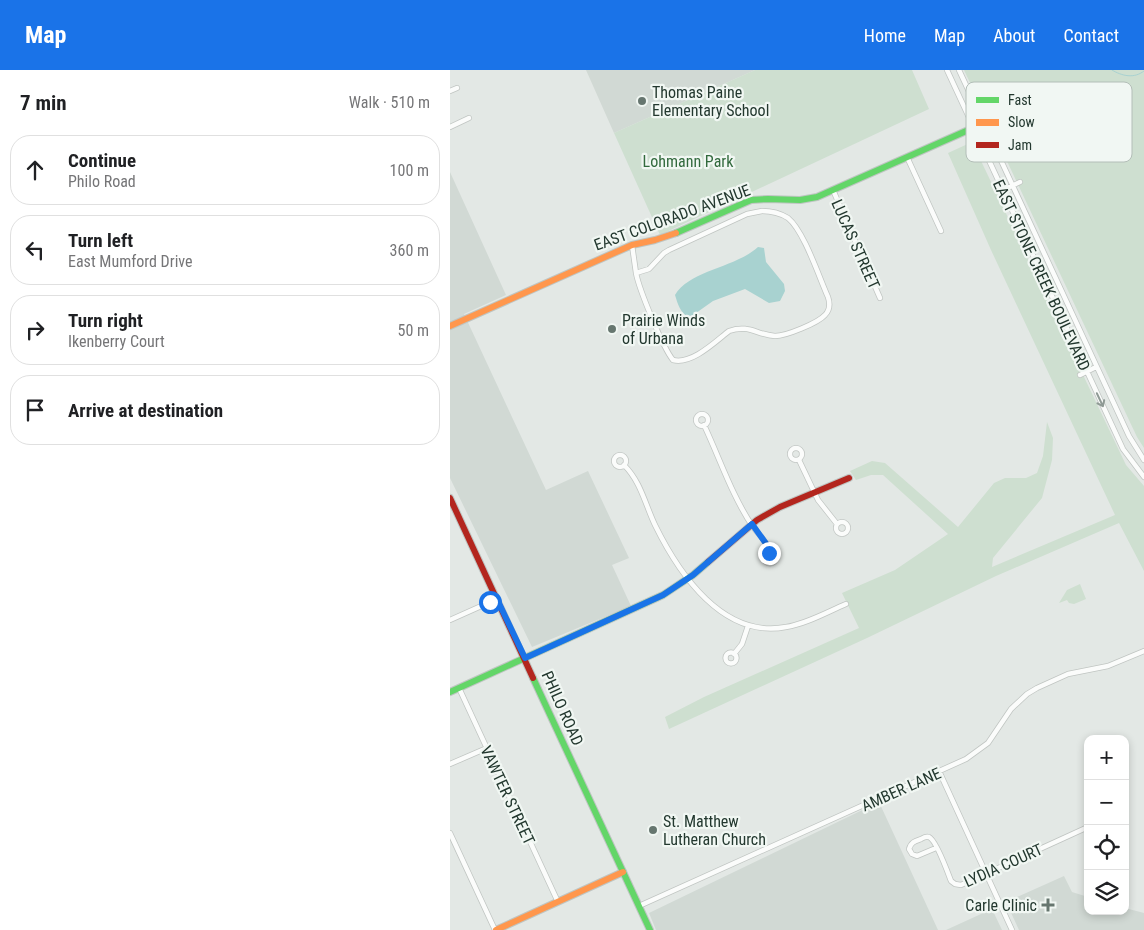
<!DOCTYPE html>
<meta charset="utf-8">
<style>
:root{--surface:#fff;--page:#f6f6f6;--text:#202124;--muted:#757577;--line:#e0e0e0;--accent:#1a73e8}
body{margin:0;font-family:"Roboto Condensed",sans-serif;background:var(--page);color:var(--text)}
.controls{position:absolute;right:15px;bottom:15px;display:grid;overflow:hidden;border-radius:10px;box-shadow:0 2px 8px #0003}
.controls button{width:45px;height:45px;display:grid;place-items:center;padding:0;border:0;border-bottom:1px solid var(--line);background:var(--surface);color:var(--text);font:25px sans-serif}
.stop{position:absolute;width:15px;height:15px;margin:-11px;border:4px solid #1a73e8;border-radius:50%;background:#fff}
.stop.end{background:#1a73e8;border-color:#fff;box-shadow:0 1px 5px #0008}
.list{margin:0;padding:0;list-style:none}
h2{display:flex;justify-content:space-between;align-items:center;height:65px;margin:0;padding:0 20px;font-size:21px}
h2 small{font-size:16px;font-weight:400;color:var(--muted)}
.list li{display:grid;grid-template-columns:32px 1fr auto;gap:15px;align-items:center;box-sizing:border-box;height:70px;margin:0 10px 10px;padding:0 10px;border:1px solid var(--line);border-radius:20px}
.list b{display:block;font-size:19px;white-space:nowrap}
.list p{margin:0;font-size:16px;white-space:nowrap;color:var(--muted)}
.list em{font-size:16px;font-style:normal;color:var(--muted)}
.icon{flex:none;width:28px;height:28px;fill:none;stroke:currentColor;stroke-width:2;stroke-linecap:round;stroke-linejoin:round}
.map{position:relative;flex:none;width:694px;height:860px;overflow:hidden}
header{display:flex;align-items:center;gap:30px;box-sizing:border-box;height:70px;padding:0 25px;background:var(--accent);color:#fff}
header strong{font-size:24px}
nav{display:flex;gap:28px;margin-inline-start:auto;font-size:18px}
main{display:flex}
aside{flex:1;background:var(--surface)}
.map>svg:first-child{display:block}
</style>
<header>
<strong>Map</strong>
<nav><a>Home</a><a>Map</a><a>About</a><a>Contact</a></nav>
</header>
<main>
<aside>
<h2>7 min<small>Walk · 510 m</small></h2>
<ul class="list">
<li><svg class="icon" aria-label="ahead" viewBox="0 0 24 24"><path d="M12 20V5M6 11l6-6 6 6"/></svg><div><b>Continue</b><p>Philo Road</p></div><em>100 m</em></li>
<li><svg class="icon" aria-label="left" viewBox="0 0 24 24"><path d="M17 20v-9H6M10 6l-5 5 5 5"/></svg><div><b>Turn left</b><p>East Mumford Drive</p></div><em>360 m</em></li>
<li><svg class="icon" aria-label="right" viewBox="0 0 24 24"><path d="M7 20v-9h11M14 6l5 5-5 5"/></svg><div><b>Turn right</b><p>Ikenberry Court</p></div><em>50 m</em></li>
<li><svg class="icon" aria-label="arrive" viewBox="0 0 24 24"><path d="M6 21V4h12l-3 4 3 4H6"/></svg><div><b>Arrive at destination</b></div></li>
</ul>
</aside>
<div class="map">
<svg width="694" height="860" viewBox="0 0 694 860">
<rect width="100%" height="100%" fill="#e3e8e5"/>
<path fill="#d1d9d4" d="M136,0H305L164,63Z
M0,102L56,225L14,244L96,420L138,401L179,488L162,495L181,536L82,577L0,408Z
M429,732L488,860H206L199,843Z
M614,806L622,822L638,827V841H675V838L694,843V860H569L556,832Z
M542,839L552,860H496Z"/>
<path fill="#cedfd0" d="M305,0H462L479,39L210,165L164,63Z
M514,0H694V378L687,367Z
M522,72L676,395L694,416V501L669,453L546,506L417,568L219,659L215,647L254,627L409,558L392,523L445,500L498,464L433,405H421L406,410L400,401L422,391L435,393L508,457L544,413L555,408H576L587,403L593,386L597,352L603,368L602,390L592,428L543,488L542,497L665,445L541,180L498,83Z
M630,514L636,529L624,534L619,533L617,530L609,533L617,520Z"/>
<path fill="#a8d2d0" d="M308,177L314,178L316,192L334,214L335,221L330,231L319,233L295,219L263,231L239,248C230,242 228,235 225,225C240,200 285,198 308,177Z"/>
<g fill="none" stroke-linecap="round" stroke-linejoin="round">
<path stroke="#a8d2d0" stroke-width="1" d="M662,0C672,6 684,9 694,1"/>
<g stroke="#c0c5c2" stroke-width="6">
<path id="street" d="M497,0L673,379L694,407
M509,0L679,366L694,390
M0,21L7,18
M0,57L19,48
M457,87L491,161
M383,120L430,228
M553,120L570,112
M312,141C321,141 330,143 338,148C354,161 369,207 378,227C380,233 380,240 375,245C368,253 336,266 325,266C307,265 299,254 279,261C266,271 242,295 223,290C213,278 189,219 186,203L199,199L214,183L219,180L297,144Z
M182,175L186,203
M630,305L646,297
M246 350a6 6 0 1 1 12 0a6 6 0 1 1-12 0Z
M254,355C270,389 282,426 303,457C309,465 318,472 319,483
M340 384a6 6 0 1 1 12 0a6 6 0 1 1-12 0Z
M164 391a6 6 0 1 1 12 0a6 6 0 1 1-12 0Z
M349,390L368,430L387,454
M174,395C191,412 195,434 205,455C229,504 273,569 336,557C356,554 377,542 396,534
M386 458a6 6 0 1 1 12 0a6 6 0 1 1-12 0Z
M314.5 488a5.5 5.5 0 1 1 11 0a5.5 5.5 0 1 1-11 0Z
M0,550L47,529
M275.5 588a5.5 5.5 0 1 1 11 0a5.5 5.5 0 1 1-11 0Z
M284,584L292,574L298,556
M9,618L108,832
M0,694L37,678
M489,701L562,860
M0,763L45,860
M486,778L467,786L462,784L459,779C461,772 465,771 471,769C474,767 476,766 479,767C486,770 498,803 501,811L505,814L511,815L638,757
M189,836L516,689L538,673L561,639L577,624L587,618L618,604L658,596L694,581"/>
</g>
<g stroke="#bfc5c2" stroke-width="8">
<path id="fast" d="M226,163L301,130L318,129L350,130L367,127L541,50
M83,608L200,860
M0,622L213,525L243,505L258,492"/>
</g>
<g stroke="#bfc5c2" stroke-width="8">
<path id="slow" d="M0,256L182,175L205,170L226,163
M46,860L173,802"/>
</g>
<g stroke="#bfc5c2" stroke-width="8">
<path id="jam" d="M0,428L83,608
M258,492L307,450L330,437L399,408"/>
</g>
<use href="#street" stroke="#fbfcfb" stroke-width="4.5"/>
<use href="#fast" stroke="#63d668" stroke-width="6"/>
<use href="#slow" stroke="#ff974d" stroke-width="6"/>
<use href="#jam" stroke="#b3261e" stroke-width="6"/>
</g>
<defs><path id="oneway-shaft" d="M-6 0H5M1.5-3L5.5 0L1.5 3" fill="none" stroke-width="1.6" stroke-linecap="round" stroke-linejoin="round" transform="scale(1.25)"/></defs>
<use stroke="#8f9a95" href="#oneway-shaft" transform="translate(650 330) rotate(65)"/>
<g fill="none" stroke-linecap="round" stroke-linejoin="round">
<path stroke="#1a73e8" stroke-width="6" d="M40,532L47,529L75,588L213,525L243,505L302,454L317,475L319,483"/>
</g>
<g fill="#66766f" stroke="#f1f7f3" stroke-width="2">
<circle cx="192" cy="31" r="5"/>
<circle cx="162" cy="259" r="5"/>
<circle cx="203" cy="760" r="5"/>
<path d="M595.5 827.5h5v5h5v5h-5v5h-5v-5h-5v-5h5z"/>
</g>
<g text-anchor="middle" stroke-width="4.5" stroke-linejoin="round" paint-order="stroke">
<g font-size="16" fill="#23382f" stroke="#f1f7f3" text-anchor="start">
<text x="202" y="28">Thomas Paine<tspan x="202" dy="18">Elementary School</tspan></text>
<text x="172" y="256">Prairie Winds<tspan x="172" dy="18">of Urbana</tspan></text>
<text x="213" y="757">St. Matthew<tspan x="213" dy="18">Lutheran Church</tspan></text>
<text x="587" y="841" text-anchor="end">Carle Clinic</text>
</g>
<g font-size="16" fill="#326a3d" stroke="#f1f7f3">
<text x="238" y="97">Lohmann Park</text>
</g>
<g font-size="16" fill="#23382f" stroke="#f1f7f3">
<text transform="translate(222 147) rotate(-20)" y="6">EAST COLORADO AVENUE</text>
<text transform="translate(406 174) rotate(66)" y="6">LUCAS STREET</text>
<text transform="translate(592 205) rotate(65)" y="6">EAST STONE CREEK BOULEVARD</text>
<text transform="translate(113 638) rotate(66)" y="6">PHILO ROAD</text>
<text transform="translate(451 719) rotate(-24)" y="6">AMBER LANE</text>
<text transform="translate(58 725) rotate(65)" y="6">VAWTER STREET</text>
<text transform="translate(553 795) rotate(-24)" y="6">LYDIA COURT</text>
</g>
</g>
<rect x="516" y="12" width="166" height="80" rx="8" fill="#f1f7f3" stroke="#b3beb8" stroke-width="1"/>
<rect x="526" y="27" width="23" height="6" fill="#63d668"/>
<rect x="526" y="49" width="23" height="7" fill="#ff974d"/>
<rect x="526" y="72" width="23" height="6" fill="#b3261e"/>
<g font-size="14" fill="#23382f">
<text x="558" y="35">Fast</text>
<text x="558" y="57">Slow</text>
<text x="558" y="80">Jam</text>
</g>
</svg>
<div class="controls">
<button>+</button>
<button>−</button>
<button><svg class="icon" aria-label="locate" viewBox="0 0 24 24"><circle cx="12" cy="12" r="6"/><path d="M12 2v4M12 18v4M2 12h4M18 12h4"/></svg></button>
<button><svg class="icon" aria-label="layers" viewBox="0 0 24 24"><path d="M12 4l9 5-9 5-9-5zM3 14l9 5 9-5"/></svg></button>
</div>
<div class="stop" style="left:40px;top:532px"></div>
<div class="stop end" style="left:319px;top:483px"></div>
</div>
</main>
